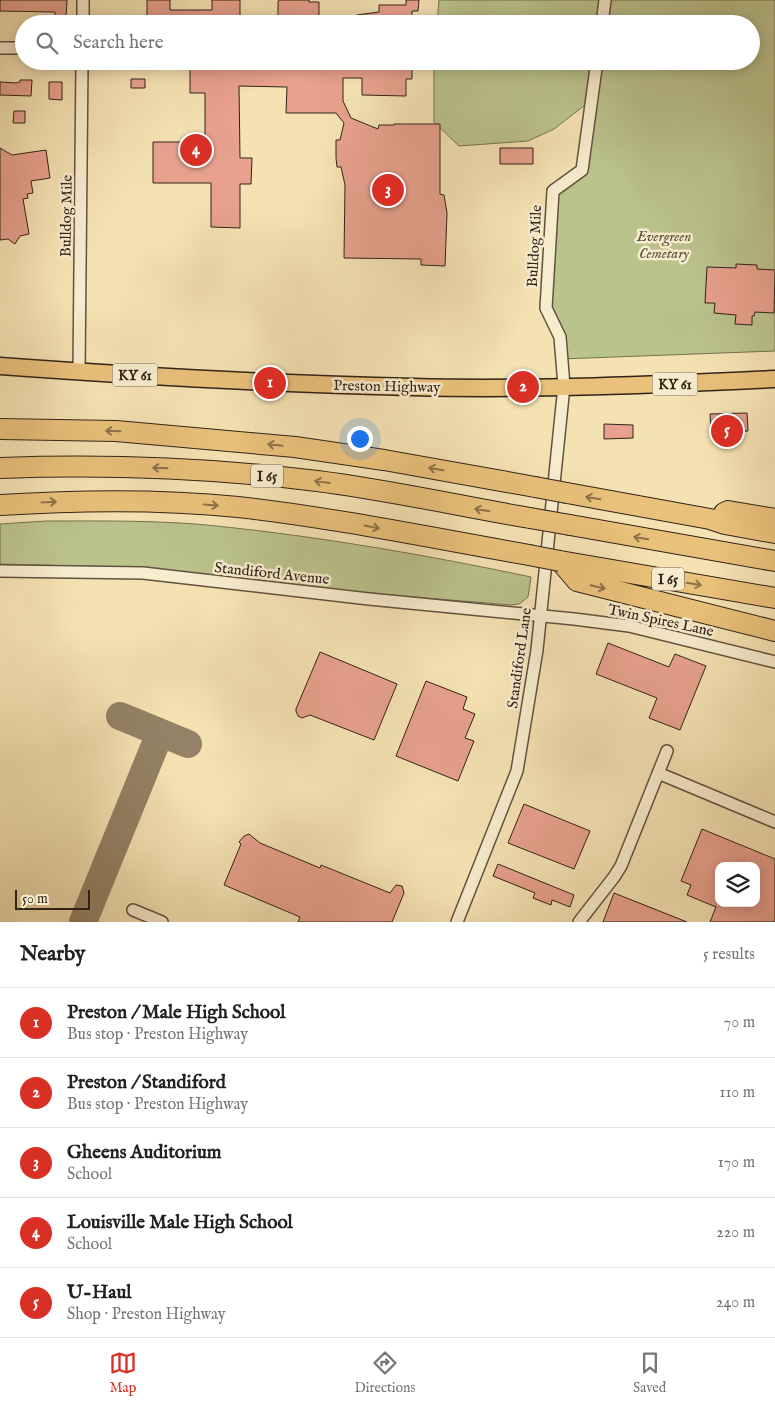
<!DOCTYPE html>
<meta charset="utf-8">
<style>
:root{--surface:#fff;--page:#f6f6f6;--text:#222;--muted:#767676;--line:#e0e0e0;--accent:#d93025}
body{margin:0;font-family:"IM FELL English",serif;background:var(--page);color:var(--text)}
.controls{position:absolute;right:15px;bottom:15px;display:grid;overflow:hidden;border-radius:10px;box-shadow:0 2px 12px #0003}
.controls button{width:45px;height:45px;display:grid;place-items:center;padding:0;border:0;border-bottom:1px solid var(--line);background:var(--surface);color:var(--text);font:25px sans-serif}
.scale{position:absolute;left:15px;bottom:12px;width:75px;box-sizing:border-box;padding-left:5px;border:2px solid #312218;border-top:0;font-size:14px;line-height:18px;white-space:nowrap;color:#312218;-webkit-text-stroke:4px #f8ecce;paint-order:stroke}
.you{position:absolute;left:359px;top:438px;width:18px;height:18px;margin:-12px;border:4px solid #fff;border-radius:50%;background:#1a73e8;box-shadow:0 0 0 8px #1a73e833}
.badge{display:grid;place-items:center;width:32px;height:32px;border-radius:50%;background:var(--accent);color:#fff;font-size:16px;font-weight:700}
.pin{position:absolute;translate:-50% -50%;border:2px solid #fff;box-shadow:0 1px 5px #0006}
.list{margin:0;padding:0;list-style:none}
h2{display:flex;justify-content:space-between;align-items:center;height:65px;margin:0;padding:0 20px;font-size:21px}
h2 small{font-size:16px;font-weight:400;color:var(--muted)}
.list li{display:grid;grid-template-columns:32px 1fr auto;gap:15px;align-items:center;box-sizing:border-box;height:70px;padding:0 20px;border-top:1px solid var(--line)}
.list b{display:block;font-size:19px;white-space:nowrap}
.list p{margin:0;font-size:16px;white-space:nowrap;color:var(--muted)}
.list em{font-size:16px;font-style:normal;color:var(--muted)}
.icon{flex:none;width:28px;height:28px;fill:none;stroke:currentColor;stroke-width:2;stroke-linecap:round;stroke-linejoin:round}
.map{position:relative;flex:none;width:775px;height:922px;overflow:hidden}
.search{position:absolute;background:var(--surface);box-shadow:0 2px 12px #0003;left:15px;right:15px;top:15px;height:55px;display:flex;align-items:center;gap:12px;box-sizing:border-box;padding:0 18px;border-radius:28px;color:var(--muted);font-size:19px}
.sheet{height:415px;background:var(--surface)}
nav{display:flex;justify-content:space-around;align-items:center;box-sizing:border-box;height:70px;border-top:1px solid var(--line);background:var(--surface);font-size:14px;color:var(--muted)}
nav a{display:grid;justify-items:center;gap:2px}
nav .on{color:var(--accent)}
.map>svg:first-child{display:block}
</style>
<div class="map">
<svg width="775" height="922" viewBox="0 0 775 922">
<rect width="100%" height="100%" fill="#f5e2b3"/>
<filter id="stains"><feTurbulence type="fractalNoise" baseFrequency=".004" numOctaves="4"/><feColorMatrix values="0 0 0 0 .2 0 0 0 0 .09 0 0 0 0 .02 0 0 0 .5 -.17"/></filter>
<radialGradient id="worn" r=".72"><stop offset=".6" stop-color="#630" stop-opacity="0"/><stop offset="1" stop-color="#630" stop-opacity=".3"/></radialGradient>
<path fill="#bbc38d" stroke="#767252" d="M439,0H600L598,24H437Z
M605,0H775V351L561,359L546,308L553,191L582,170L597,61H751V24H602Z
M434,61H593L589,102L554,129L528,141L459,146L434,122Z
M46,521C103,521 160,520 217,526C322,537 427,555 531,577L528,597L519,604L511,605L366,593L120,567L0,564V524Z"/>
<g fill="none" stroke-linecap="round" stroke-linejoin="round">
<path stroke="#938266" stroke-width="28" d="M120,716L188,744
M83,922L160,733"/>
</g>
<path fill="#e8a18e" stroke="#312218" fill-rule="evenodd" d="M0,0H67L66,17H55V12L0,11Z
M147,0H170V10H212V0H240V24H147Z
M280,0H309V2H319V23H278V1Z
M406,0H419L418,11H412V24H356L357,15L379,12V5H406Z
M212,61H412V79H406V96L362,95V78H343V101L351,118L378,129L379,125H394V124H440V194L444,195L447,213L445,266L421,265V259L344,258L345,185L341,167H337L336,158V140H340L344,123L336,113H286L287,87L239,86L240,158H252L251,184H240V228L211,227V183H153V142H205V93H190V63H212Z
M131,79H145V88H131Z
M20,80H32L31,96L0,95V82L16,83L20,82Z
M49,82H62V100L49,99Z
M14,111H25V123H13Z
M0,148L12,155L46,150L50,178L31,181L33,193L27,194L28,198L23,199L29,234L20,236L15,244L8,239L0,240Z
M500,148H533V164H500Z
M736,264L757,265V269L775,270L774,313L755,312L754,316H752V325L735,324L736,315L714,313L715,303H705L707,267L736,268Z
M747,413L748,431L711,433L710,414Z
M604,424L633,425V438L604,439Z
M608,643L669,667L675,654L706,666L680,730L649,718L657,698L596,674Z
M320,652L397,684L374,740L310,715L302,718L298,716L296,711V709Z
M426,681L467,697L463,709L475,714L465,738L474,741L458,781L396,756Z
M524,804L590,831L574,869L508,843Z
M702,829L775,859V922H710L716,907L687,895L691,885L681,881ZM719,866H756V903H719Z
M249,834L260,843L320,868L321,865L390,893L396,885L402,886L404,893L392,922H298L300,917L224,885L241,844L239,842L244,836Z
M498,864L574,895L570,907L552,900L551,905L533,898L535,893L493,876Z
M614,893L687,922H603Z"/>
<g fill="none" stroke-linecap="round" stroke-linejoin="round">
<g stroke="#62523f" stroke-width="14">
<path id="street" d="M83,24V0
M602,24L605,0
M0,48H24
M79,371L82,61
M0,571L143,573L369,599L574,619L629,626L775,662
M658,773L775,822
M133,910L162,922
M457,922L517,771L537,650L564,386L560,337L546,308L553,191L582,170L597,61
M579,922L614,877L621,866L667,751"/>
</g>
<g stroke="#312218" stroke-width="19">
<path id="primary" d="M0,366C137,376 275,384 413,387C533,390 655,385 775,379"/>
</g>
<g stroke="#312218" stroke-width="22">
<path id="highway" d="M0,429L116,431L295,447L384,460L535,487
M0,468C106,464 212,468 317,481C389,490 459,506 530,518
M567,493L710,519L725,524L775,533
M0,505C79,500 159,499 238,507C336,518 432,538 529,555
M724,513L728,511L775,519
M570,525L775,561
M560,561L577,581L775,631
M560,561L775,598"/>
</g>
<use href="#street" stroke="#f8ecce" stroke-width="11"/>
<use href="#primary" stroke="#eac17a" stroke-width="16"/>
<use href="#highway" stroke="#eac17a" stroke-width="20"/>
<g stroke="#312218" stroke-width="22" stroke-linecap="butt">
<path id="highway-bridge" d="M535,487L567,493
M530,518L570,525
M529,555L560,561"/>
</g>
<use href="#highway-bridge" stroke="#eac17a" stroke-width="20"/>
</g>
<defs><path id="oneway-shaft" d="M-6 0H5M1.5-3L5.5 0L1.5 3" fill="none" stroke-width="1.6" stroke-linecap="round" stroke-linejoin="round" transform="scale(1.25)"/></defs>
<g stroke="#8e7249">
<use href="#oneway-shaft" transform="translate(113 431) rotate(-178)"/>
<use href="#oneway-shaft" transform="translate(275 445) rotate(-174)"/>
<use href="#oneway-shaft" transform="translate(160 468) rotate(-178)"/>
<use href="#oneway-shaft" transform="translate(436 469) rotate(-170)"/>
<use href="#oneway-shaft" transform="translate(322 482) rotate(-172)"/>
<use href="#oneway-shaft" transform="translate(593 498) rotate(-170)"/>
<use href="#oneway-shaft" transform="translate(49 502) rotate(-3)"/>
<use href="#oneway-shaft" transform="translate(211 505) rotate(4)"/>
<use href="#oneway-shaft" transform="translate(482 510) rotate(-170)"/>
<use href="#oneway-shaft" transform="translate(372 527) rotate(11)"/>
<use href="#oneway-shaft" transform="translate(641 538) rotate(-170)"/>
<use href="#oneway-shaft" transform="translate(694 584) rotate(10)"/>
<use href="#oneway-shaft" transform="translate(598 587) rotate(14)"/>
</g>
<g text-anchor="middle" stroke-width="5" stroke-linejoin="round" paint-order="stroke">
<g fill="#f8ecce" stroke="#6d5f4f" stroke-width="1">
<rect x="112.5" y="363.5" width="45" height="23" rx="4"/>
<rect x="652.5" y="372.5" width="45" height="23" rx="4"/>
<rect x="251" y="464.5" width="32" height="23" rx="4"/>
<rect x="652" y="567.5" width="32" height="23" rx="4"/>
</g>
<g font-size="14" font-weight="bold" fill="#312218">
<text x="135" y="380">KY 61</text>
<text x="675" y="389">KY 61</text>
<text x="267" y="481">I 65</text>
<text x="668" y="584">I 65</text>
</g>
<g font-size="15" fill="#312218" stroke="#f8ecce">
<text transform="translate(66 216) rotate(-89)" y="5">Bulldog Mile</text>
<text transform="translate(534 246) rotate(-87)" y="5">Bulldog Mile</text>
<text transform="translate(387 386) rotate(1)" y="5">Preston Highway</text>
<text transform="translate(272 573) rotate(6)" y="5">Standiford Avenue</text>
<text transform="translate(661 620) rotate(12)" y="5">Twin Spires Lane</text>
<text transform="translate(519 658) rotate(-82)" y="5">Standiford Lane</text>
</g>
<g font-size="15" font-style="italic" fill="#5a523b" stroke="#f8ecce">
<text x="664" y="241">Evergreen<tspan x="664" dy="17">Cemetary</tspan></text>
</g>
</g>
<rect width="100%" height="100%" filter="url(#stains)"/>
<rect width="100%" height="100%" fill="url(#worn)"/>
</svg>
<div class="controls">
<button><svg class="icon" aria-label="layers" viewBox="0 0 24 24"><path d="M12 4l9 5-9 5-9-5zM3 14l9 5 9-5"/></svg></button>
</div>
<div class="scale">50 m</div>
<div class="you"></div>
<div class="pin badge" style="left:270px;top:383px">1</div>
<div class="pin badge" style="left:523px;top:387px">2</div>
<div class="pin badge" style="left:388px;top:190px">3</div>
<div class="pin badge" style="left:196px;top:150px">4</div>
<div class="pin badge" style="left:727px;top:431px">5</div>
<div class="search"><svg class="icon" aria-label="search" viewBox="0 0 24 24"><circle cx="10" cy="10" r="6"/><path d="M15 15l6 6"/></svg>Search here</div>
</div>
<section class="sheet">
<h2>Nearby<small>5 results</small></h2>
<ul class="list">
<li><span class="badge">1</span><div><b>Preston / Male High School</b><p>Bus stop · Preston Highway</p></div><em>70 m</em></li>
<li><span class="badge">2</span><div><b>Preston / Standiford</b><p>Bus stop · Preston Highway</p></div><em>110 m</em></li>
<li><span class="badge">3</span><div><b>Gheens Auditorium</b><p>School</p></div><em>170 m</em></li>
<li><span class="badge">4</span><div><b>Louisville Male High School</b><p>School</p></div><em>220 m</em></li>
<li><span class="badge">5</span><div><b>U-Haul</b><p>Shop · Preston Highway</p></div><em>240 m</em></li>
</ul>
</section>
<nav>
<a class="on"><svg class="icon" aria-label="map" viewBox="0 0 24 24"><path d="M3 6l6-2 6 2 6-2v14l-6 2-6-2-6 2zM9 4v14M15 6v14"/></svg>Map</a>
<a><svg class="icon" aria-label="directions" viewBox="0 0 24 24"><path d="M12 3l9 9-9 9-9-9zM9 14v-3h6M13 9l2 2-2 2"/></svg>Directions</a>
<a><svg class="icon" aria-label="saved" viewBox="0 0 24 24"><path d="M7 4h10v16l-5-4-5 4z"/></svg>Saved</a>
</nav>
